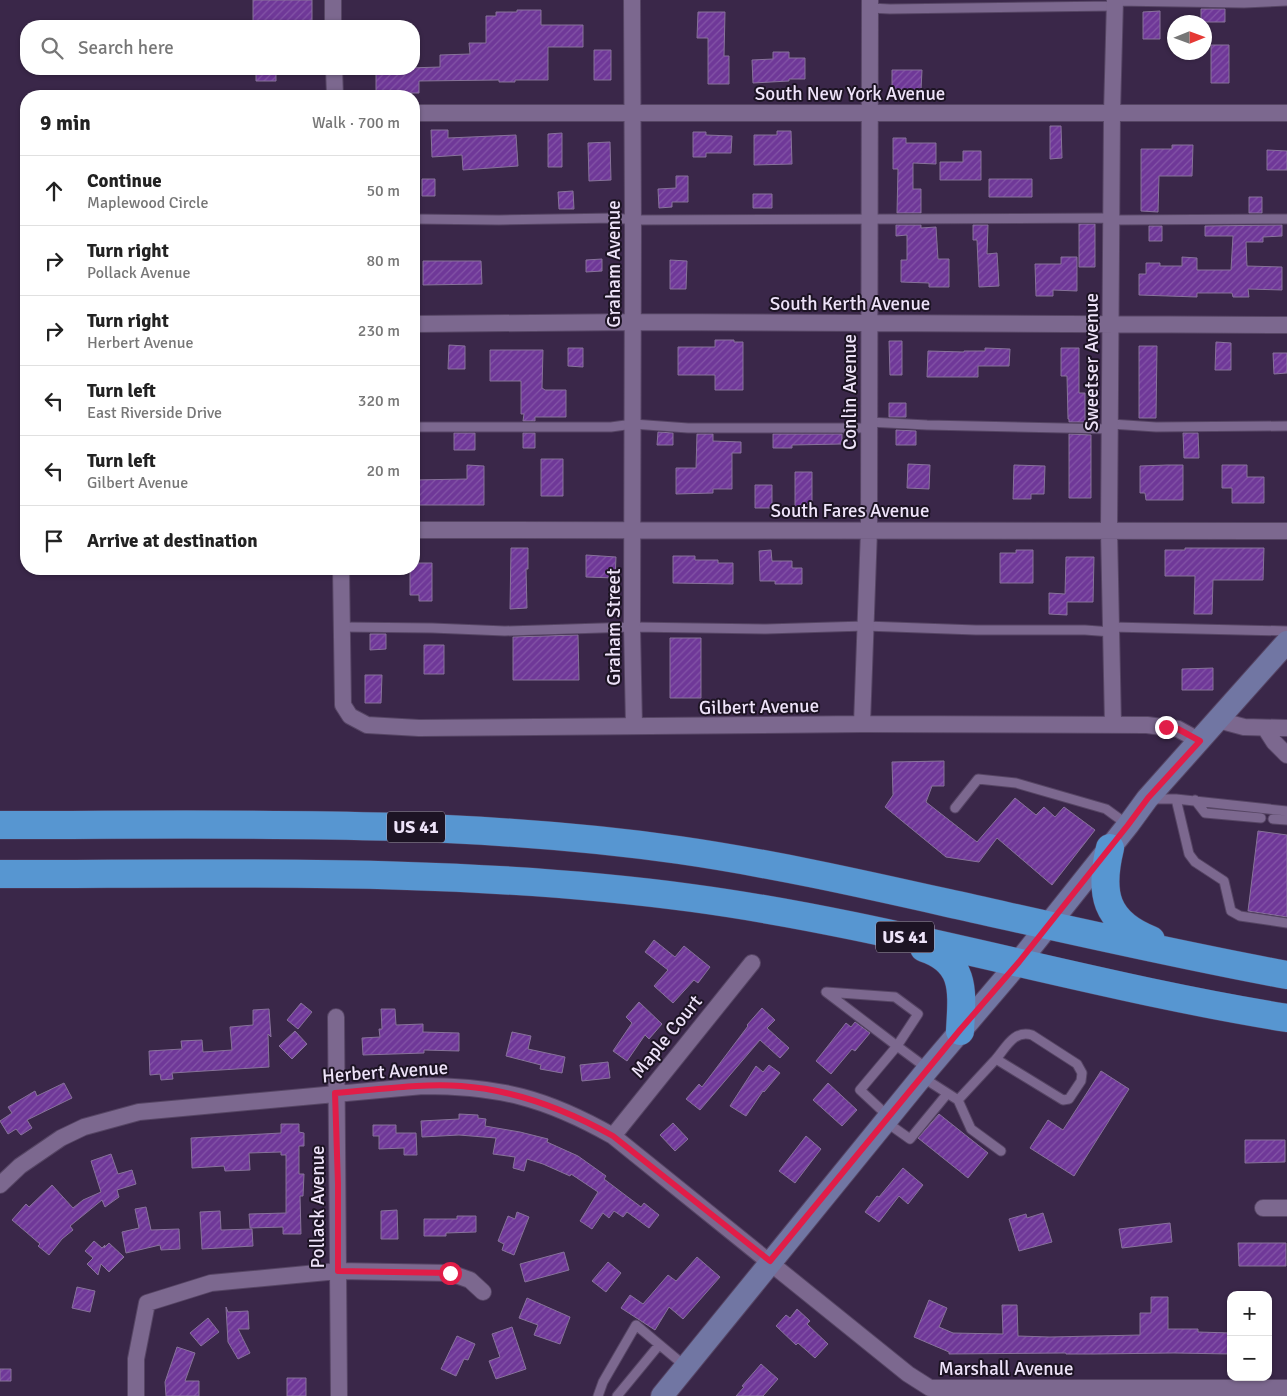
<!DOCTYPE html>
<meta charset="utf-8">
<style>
:root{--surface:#fff;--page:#f6f6f6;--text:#222;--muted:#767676;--line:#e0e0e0}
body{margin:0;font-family:Signika,sans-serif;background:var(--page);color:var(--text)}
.controls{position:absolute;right:15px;bottom:15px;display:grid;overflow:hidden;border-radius:10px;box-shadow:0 1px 4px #0004}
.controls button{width:45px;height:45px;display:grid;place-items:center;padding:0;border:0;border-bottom:1px solid var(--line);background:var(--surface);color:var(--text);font:25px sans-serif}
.compass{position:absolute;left:1167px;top:15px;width:45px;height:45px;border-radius:50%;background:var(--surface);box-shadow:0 1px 4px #0004;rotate:89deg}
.stop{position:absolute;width:15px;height:15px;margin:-11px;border:4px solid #e11d48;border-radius:50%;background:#fff}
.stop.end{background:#e11d48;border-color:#fff;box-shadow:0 1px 5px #0008}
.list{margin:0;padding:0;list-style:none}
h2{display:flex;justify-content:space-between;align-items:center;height:65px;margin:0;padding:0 20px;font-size:21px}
h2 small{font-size:16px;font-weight:400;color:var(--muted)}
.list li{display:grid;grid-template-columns:32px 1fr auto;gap:15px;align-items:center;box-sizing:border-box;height:70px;padding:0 20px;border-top:1px solid var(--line)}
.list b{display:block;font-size:19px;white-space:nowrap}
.list p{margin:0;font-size:16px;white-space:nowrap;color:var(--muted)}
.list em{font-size:16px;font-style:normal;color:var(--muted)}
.icon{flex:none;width:28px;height:28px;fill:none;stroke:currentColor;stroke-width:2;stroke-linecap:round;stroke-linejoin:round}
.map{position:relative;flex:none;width:1287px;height:1396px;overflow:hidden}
.search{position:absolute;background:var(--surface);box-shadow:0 1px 4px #0004;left:20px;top:20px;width:400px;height:55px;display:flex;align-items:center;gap:12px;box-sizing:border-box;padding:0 18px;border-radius:20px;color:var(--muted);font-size:19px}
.panel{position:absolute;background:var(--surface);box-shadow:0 1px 4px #0004;left:20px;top:90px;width:400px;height:485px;border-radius:20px}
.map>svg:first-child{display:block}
</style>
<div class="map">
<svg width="1287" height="1396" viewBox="0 0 1287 1396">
<defs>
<pattern id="building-hatch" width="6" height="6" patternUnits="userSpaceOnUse" patternTransform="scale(1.25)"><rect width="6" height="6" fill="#6f3898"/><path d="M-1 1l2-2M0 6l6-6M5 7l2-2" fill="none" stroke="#8455a7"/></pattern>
</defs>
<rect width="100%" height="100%" fill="#3a2749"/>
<path fill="url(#building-hatch)" stroke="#87729a" d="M253,0H312V26H253Z
M1201,9H1225V22H1201Z
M517,10H541V25H583V47H548V80H515V82H499V80L419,81V93H376V69L440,67V55L470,54L469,43H486V16H496V12H517Z
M1160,11V39H1143V12Z
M698,12H725L724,56H729V84H708V38H697Z
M1211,45H1229V83H1211Z
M594,50H611V80H594Z
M773,52H789V58H805V79H789V81L753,83L752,60L773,59Z
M256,69H276V81H256Z
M892,70H922L921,90L892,89Z
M1050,126H1061L1062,158L1050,159Z
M431,130H448V138L516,135L518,166L463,170L462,155L432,157Z
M777,131H791L792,164L754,165V135H777Z
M693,132H706V135L732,136L731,153H706V157H693Z
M562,133V167H548V134Z
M893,138H906V143H936V164L913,163V189H921V213H897L898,169H893Z
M610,142L611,180L589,181L588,143Z
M1172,145H1193L1192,176H1159L1158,212L1141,211V149H1172Z
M1267,150L1287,151V170H1267Z
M963,151H981V180H940V162H963Z
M676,176H688V202H672V207L659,208L658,189L676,188Z
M422,179H435V196H422Z
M989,179H1032V197H989Z
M573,191L574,209H559L558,192Z
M753,194H772V208H753Z
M1249,197H1262V213H1249Z
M1079,224H1095V267H1079Z
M896,225H921V228L936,227L938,259H949V287H929V283L901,282V260H907V235L896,236Z
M973,225H988L987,254L997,253L999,286L979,287L977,240H973Z
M1282,225V236L1263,237V242H1246L1247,266L1282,267V290L1248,289L1249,297H1233L1232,293H1197V297L1139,295V274H1146V263H1160V266H1182V257L1197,258V270H1231L1233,236H1205V226Z
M1149,226H1162V241H1149Z
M1061,257H1077V291L1053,290V296H1036L1035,264H1061Z
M602,259V271L586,272V260Z
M670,260L687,261L686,289H670Z
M423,261H481L482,284L423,285Z
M715,340H734V342H743V390H715V375H678V347H715Z
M889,341H902V375H890Z
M1216,342L1231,343V370H1215Z
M449,345L465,346V369H448Z
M1139,346H1157L1156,418H1139Z
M568,348H583V367L568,366Z
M985,348L1010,349L1009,366H978V377H927L928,351L964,352V351H985Z
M1061,348H1079V393H1085V422H1069V419H1068L1067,376H1061Z
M490,350H543L542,388L545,390H566V417H535V421H523L524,414H521V381H490Z
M1273,353H1287V373L1274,374Z
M889,403H906V417H889Z
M896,430L916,431V445H896Z
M658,432L673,433V445H657Z
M454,433H475V450H454Z
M523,433H535V448H523Z
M1183,433H1198L1199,458H1184Z
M697,434H713V441L741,442V453H732V489H713V493L676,494V468H696Z
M773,434H842V444L792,445V448H773Z
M1069,434L1091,435V498H1069Z
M541,459H563V496H541Z
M908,464L930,465L929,489L907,488Z
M467,465L484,466V505H414V480L467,479Z
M1014,465L1045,466L1044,494H1031V499H1013Z
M1167,465H1183V500H1146L1145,493H1140V466Z
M1222,465H1247V477H1264V503H1232V488H1222Z
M795,472H812V507H795Z
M755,485H772V508H755Z
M511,548H528V569H526L527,608L510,609Z
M1185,548H1264L1263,580H1213L1212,614H1194L1195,576H1165V550H1185Z
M771,550L772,561H792V568H802V584H775V581H760L759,551Z
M1016,550H1033V583H1000V553H1016Z
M586,555L616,557L615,578L586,577Z
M673,556H695V560H718V563H733V584L673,583Z
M1066,557H1094L1093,602H1067V615L1049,614V593L1065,594Z
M414,563H432V601H419V595H410V569H414Z
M370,634H386V649L370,650Z
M578,635L579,680H513V637Z
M670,638H701V698H670Z
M424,645H444V674H424Z
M1213,668V690H1182V669Z
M365,675H382L381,703H365Z
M944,761V786H932L926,802L977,842L1015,798L1036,815L1044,807L1055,817L1064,807L1095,830L1052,885L997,838L979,862L946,857L885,807L893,795L892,762Z
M1258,831L1287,835V917L1248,911Z
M654,940L675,957L684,946L710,967L698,983L694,980L673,1003L654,986L668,970L645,952Z
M639,1002L662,1024L649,1039L645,1035L627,1061L613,1051L632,1023L626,1017Z
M301,1003L312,1012L298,1029L287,1020Z
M762,1008L775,1020L767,1028L789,1048L780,1058L760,1040L700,1110L686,1099L699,1084L702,1087L748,1026L747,1025Z
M269,1009L271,1037L268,1034L269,1067L172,1073L173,1079L161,1080L160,1074L150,1075L149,1051L182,1049L181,1041L202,1040L203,1052L232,1050L230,1027L253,1025V1010Z
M381,1009H395L396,1025L423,1024V1032L459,1033V1051L424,1050V1053L363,1055L362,1038L380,1037L379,1029H382Z
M855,1022L870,1033L855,1051L852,1049L831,1074L816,1061L846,1023L851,1027Z
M295,1031L307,1044L292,1059L279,1046Z
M512,1032L531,1036L528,1049L565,1057L562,1073L540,1069L541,1065L506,1056Z
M608,1062L610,1078L582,1081L580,1065Z
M769,1065L780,1073L764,1092L763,1091L746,1116L730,1106L756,1066L763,1072Z
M1101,1071L1129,1089L1074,1176L1030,1148L1048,1120L1063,1130Z
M64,1083L72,1098L27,1120L32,1128L21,1135L16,1129L8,1134L0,1121L12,1113L8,1107L35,1091L37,1096Z
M828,1083L857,1110L842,1126L813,1100Z
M459,1114L478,1115V1118L486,1119L485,1126L520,1132L548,1139L547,1142L578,1156L606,1176L604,1179L641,1207L644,1203L659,1215L649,1228L627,1212L623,1217L614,1211L609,1218L603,1213L592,1229L580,1221L598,1192L571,1174L570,1176L543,1164L527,1159L524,1171L513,1168L515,1157L493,1154L496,1138L459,1135L422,1137L421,1121L459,1119Z
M939,1114L988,1153L968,1178L918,1138Z
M673,1123L688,1139L675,1151L660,1135Z
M281,1124H299V1132L304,1133V1146H299V1174H304L303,1196H300L301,1234H283V1227L250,1228L249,1214L286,1213V1155H281V1152L249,1153L250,1170L225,1171L224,1166L192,1168L191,1138L281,1133Z
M373,1125H396V1133H416L417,1155H404V1148L379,1149V1136H373Z
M806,1136L821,1149L795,1183L779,1171Z
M1245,1140H1285V1162L1245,1163Z
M111,1154L118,1174L132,1170L136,1184L117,1190L119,1197L105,1207L102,1200L70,1226L73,1230L62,1239L49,1255L38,1246L40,1244L12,1220L26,1204L29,1207L52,1185L73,1208L83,1200L101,1192L91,1161Z
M903,1168L923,1185L908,1204L899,1196L879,1222L865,1212L877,1196L879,1197Z
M146,1207L151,1230L179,1229L180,1249L161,1250L160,1245L126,1253L122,1232L139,1228L135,1209Z
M397,1210L398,1239H381V1211Z
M220,1211L221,1230L252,1229L253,1246L202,1249L200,1212Z
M517,1212L529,1217L514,1255L502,1250L504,1244L498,1241L508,1216L515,1219Z
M1043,1213L1052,1242L1019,1251L1009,1219L1026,1214L1027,1218Z
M457,1216H476V1232L446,1233V1236H424V1219H457Z
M1170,1223L1172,1242L1122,1248L1119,1229Z
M94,1241L102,1248L105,1245L104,1248L109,1243L124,1257L109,1272L101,1264L98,1275L87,1264L93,1258L85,1251Z
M1238,1243H1286V1266H1239Z
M564,1252L569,1270L525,1282L520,1264Z
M697,1257L720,1277L683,1319L669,1307L655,1330L621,1308L630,1295L643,1304L668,1275L676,1281Z
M608,1262L621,1273L606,1292L592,1281Z
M77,1287L95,1291L90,1312L72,1308Z
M1151,1297H1168V1329H1198V1332L1231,1333V1354L1174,1353L1095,1354H1066V1353L949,1354V1352L914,1337L929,1300L947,1308L939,1327L953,1333L1003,1334L1002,1305H1017L1018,1336L1050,1337L1140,1335V1313H1151Z
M527,1298L570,1317L560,1344L534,1335L538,1325L519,1318Z
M226,1307L228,1312L248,1311L249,1329H238L250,1353L238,1359L228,1342Z
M797,1309L810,1321L807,1324L828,1344L815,1358L798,1343L796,1345L776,1326L786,1315L790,1318Z
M208,1318L219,1332L201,1346L190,1333Z
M512,1327L526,1369L496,1379L489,1361L500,1357L492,1334Z
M457,1336L475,1344L468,1360L464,1359L456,1376L441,1369Z
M177,1347L195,1353L185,1381H199V1396H166L165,1382Z
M761,1364L778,1379L763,1396H736L744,1387L742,1386Z
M0,1369H11V1381H0Z
M287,1378H306V1396H287Z"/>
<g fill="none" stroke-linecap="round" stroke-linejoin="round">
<g stroke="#564564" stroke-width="11">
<path id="lane" d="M1115,1L1244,3L1287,1
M870,8L890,9L1115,6
M414,219L499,220L616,218L633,220L1112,218L1117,220L1287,219
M869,422L927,425L1111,429
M1111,424L1156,427L1287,426
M414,427H611L633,424L688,428H869
M341,627L432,628L505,631L632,627L766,629L865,626L976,630H1085L1112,632
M1111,627L1287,631
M1150,799H1176L1189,854L1195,862L1224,881L1231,911L1240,916L1287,923
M1176,799L1287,811
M1195,800L1205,813L1261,818
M955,808L978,779L1016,783L1106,809L1128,825
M1273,819L1287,820
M826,992L895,997L918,1014L897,1046Z
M922,1077L958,1100L996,1059L1063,1100L1069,1099L1081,1081L1082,1073L1077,1064L1032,1035C1014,1030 1007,1046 996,1059
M958,1100L971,1129L1001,1151
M889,1117L860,1090L897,1046L928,1069
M886,1122L910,1139L947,1094
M598,1396L603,1382L636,1325L685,1366
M617,1396L659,1345"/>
</g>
<g stroke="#564564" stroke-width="18">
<path id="street" d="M333,0V26
M632,0L633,232L632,627L634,726
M334,69L335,96
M414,113H1287
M414,324L633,322L1287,325
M414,530L1287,531
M341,569L343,705L350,716L367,725L419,728L862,724L1147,725L1178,729L1200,741
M1218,720L1244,727L1287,728
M862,724L869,530L870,0
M1113,725L1109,530L1112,113L1115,0
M1265,728L1274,742L1287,755
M336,1017L339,1396
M613,1136L752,963
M0,1185L20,1166L61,1138L84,1127L139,1112L423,1086C499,1086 546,1098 613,1136L908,1374L930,1388H1287
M1263,1208H1287
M136,1396V1359L147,1303L211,1283L338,1271L450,1273L470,1280L483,1292"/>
</g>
<g stroke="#564564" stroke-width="24">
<path id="secondary" d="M662,1396L928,1069L1019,962L1128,825L1147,799L1287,642"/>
</g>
<g stroke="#564564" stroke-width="29">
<path id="highway" d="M0,825C226,825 454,818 679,850C769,863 859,883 948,903C1061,928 1173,954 1287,975
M1110,848C1099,893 1105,922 1151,940
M0,874C231,874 462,867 692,898C893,925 1087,986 1287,1018
M924,948C967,962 962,993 960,1031"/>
</g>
<use href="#lane" stroke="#7c688f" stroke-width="9"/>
<use href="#street" stroke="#7c688f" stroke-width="16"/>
<use href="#secondary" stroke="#7176a3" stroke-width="22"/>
<use href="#highway" stroke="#5796d1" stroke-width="28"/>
</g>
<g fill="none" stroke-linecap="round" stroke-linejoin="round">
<path stroke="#e11d48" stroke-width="6" d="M450,1273L338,1271V1184L335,1093C377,1090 420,1083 461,1086C516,1090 565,1109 613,1136L770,1261L960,1030L1019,962L1128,825L1148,798L1200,741L1178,729L1166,727"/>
</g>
<g text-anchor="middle" stroke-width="4" stroke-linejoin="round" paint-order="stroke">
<g fill="#1d1424" stroke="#afa5b9" stroke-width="1">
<rect x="387" y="811.5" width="58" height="31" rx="4"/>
<rect x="876" y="921.5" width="58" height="31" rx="4"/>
</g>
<g font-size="18" font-weight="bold" fill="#eee3f9">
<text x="416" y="833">US 41</text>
<text x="905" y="943">US 41</text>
</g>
<g font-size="19" fill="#eee3f9" stroke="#1d1424">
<text x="850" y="100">South New York Avenue</text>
<text transform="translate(613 264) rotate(-90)" y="7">Graham Avenue</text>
<text x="850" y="310">South Kerth Avenue</text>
<text transform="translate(1091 362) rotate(-90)" y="7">Sweetser Avenue</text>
<text transform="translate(849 392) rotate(-90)" y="7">Conlin Avenue</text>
<text x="850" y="517">South Fares Avenue</text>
<text transform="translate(613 627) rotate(-90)" y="7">Graham Street</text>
<text transform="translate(759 706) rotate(-1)" y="7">Gilbert Avenue</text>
<text transform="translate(666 1036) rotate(-51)" y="7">Maple Court</text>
<text transform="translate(385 1071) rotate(-4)" y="7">Herbert Avenue</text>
<text transform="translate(317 1207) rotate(-90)" y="7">Pollack Avenue</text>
<text x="1006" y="1375">Marshall Avenue</text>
</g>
</g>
</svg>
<div class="controls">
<button>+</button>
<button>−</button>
</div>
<svg class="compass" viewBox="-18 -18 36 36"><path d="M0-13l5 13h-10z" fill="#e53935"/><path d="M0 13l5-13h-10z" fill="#767676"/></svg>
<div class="stop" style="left:450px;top:1273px"></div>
<div class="stop end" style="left:1166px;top:727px"></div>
<div class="search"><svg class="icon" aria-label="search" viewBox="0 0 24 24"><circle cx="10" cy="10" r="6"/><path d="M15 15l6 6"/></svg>Search here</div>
<section class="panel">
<h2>9 min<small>Walk · 700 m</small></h2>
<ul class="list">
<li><svg class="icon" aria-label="ahead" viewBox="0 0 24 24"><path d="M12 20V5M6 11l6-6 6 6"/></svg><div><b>Continue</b><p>Maplewood Circle</p></div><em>50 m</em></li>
<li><svg class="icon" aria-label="right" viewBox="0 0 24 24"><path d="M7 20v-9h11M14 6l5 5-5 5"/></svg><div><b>Turn right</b><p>Pollack Avenue</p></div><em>80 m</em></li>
<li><svg class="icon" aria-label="right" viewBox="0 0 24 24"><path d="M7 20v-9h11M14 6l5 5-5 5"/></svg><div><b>Turn right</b><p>Herbert Avenue</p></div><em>230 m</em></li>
<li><svg class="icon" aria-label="left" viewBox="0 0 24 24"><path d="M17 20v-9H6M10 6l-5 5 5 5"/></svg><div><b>Turn left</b><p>East Riverside Drive</p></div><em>320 m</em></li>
<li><svg class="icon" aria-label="left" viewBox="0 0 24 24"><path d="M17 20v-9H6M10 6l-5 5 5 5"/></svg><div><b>Turn left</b><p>Gilbert Avenue</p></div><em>20 m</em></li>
<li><svg class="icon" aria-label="arrive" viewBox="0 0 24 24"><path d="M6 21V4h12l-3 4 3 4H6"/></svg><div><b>Arrive at destination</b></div></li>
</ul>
</section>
</div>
